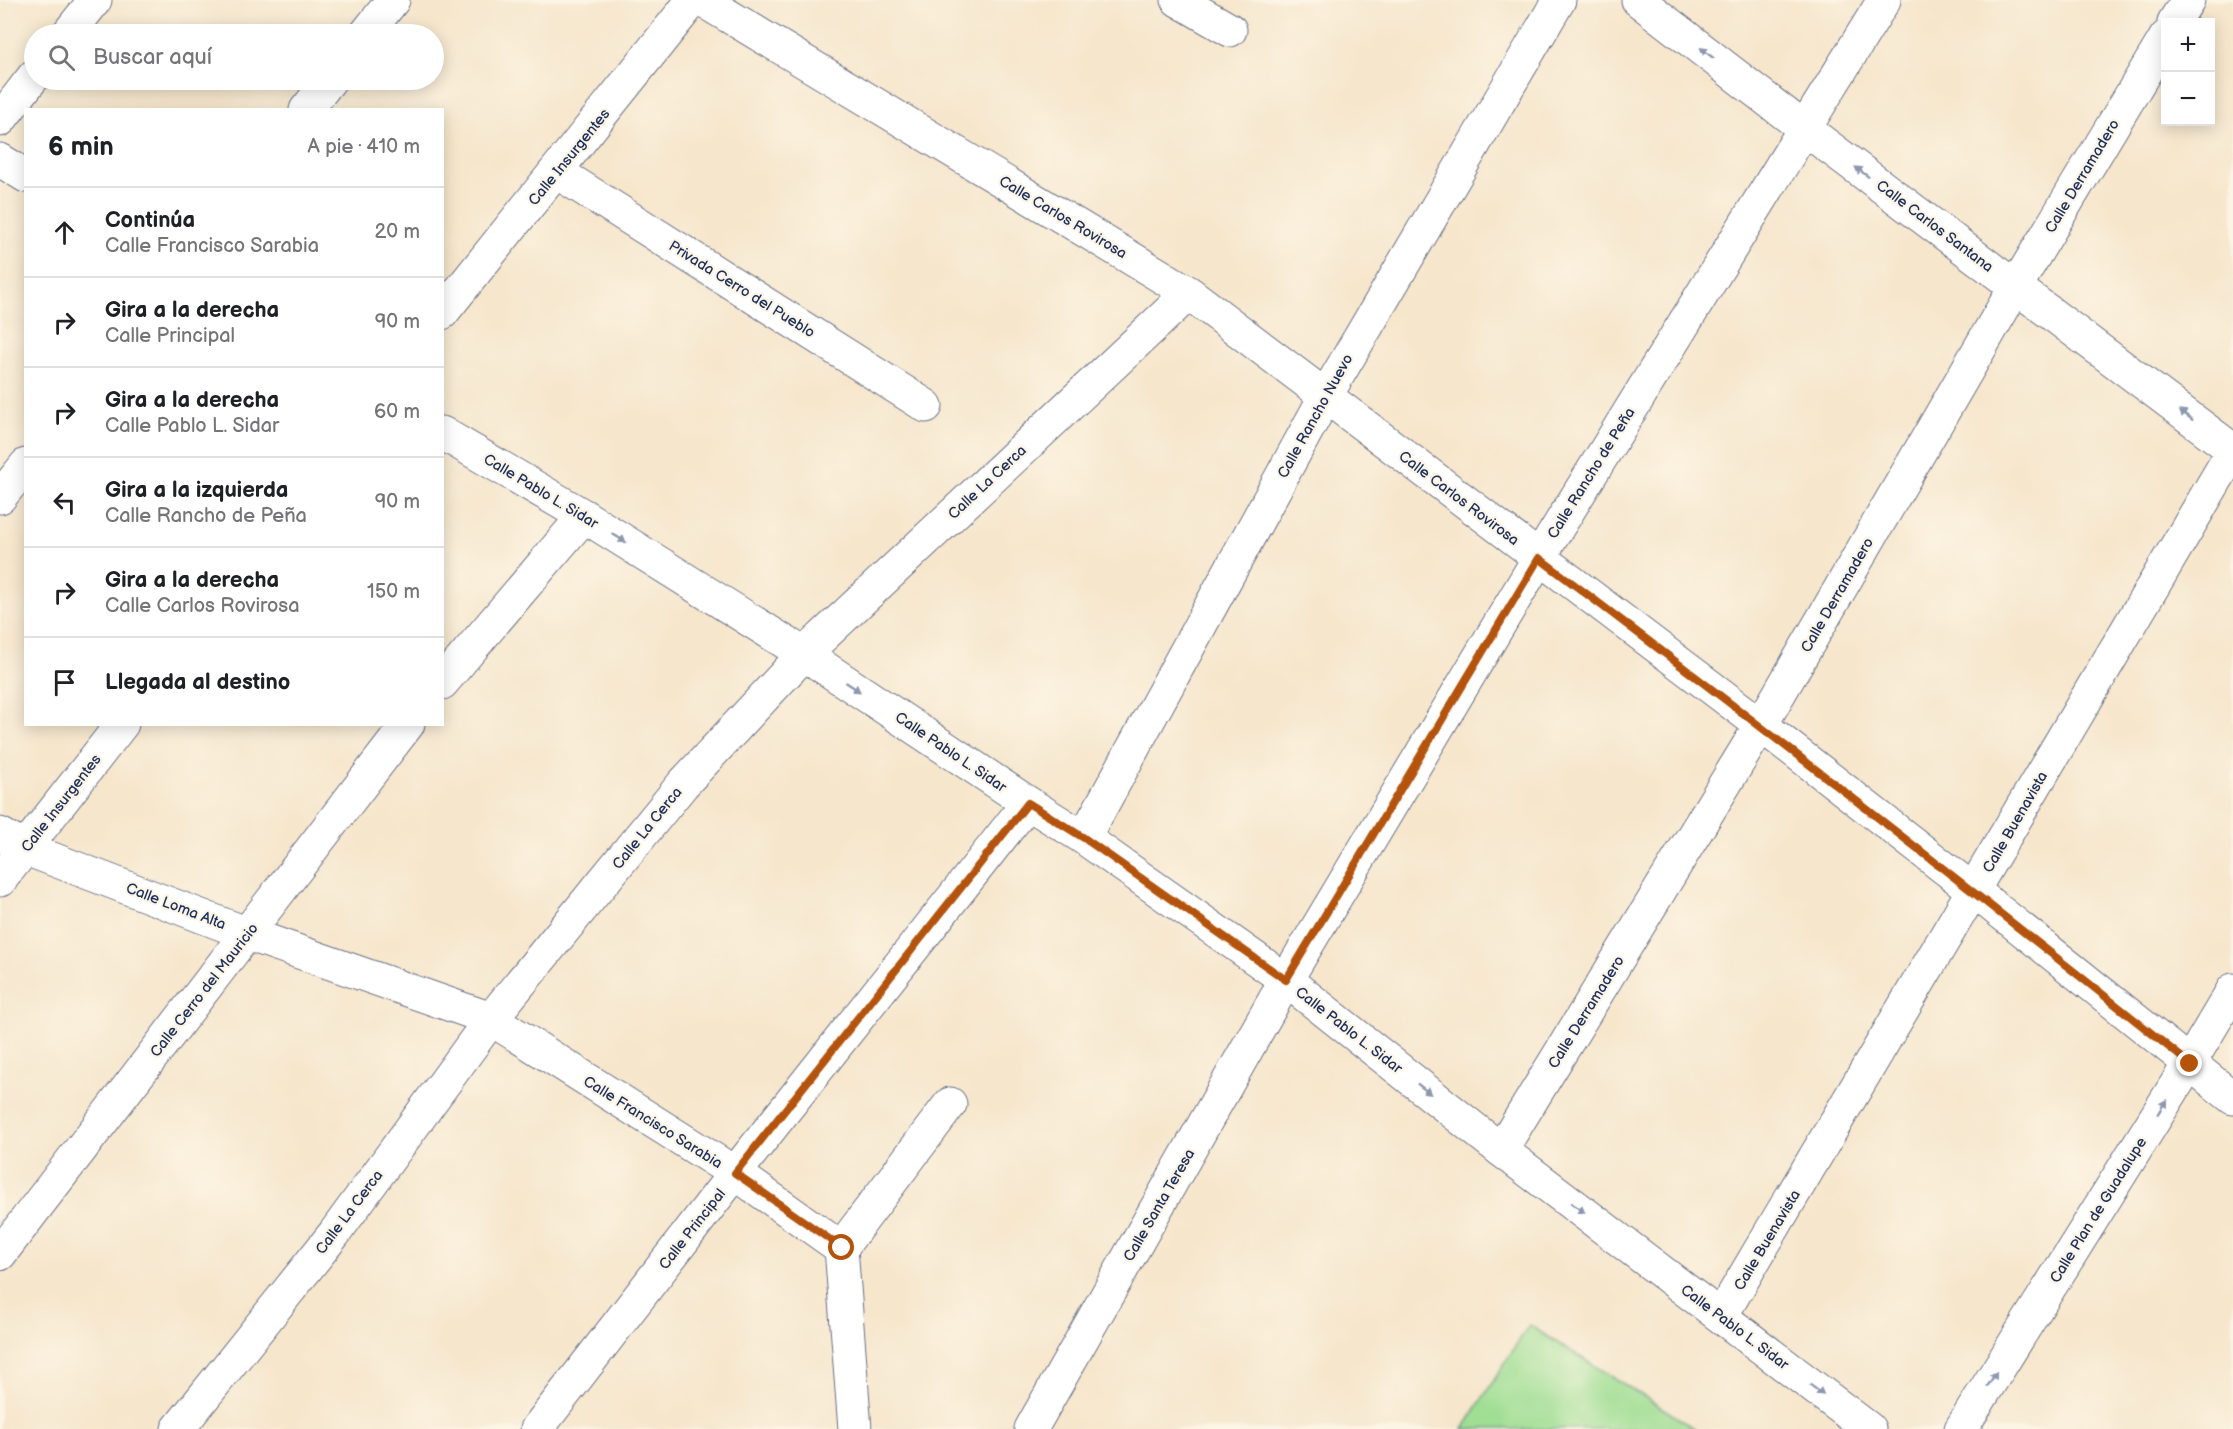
<!DOCTYPE html>
<html lang="es">
<meta charset="utf-8">
<style>
:root{--surface:#fff;--page:#f2f2f2;--text:#202124;--muted:#757577;--line:#e0e0e0}
body{margin:0;font-family:"Balsamiq Sans",sans-serif;background:var(--page);color:var(--text)}
.controls{position:absolute;right:18px;top:18px;display:grid;overflow:hidden;border-radius:0px;box-shadow:0 3px 15px #0003}
.controls button{width:54px;height:54px;display:grid;place-items:center;padding:0;border:0;border-bottom:2px solid var(--line);background:var(--surface);color:var(--text);font:30px sans-serif}
.stop{position:absolute;width:18px;height:18px;margin:-14px;border:4px solid #b45309;border-radius:50%;background:#fff}
.stop.end{background:#b45309;border-color:#fff;box-shadow:0 2px 6px #0008}
.list{margin:0;padding:0;list-style:none}
h2{display:flex;justify-content:space-between;align-items:center;height:78px;margin:0;padding:0 24px;font-size:26px}
h2 small{font-size:20px;font-weight:400;color:var(--muted)}
.list li{display:grid;grid-template-columns:39px 1fr auto;gap:18px;align-items:center;box-sizing:border-box;height:90px;padding:0 24px;border-top:2px solid var(--line)}
.list b{display:block;font-size:22px;white-space:nowrap}
.list p{margin:0;font-size:20px;white-space:nowrap;color:var(--muted)}
.list em{font-size:20px;font-style:normal;color:var(--muted)}
.icon{flex:none;width:33px;height:33px;fill:none;stroke:currentColor;stroke-width:2;stroke-linecap:round;stroke-linejoin:round}
.map{position:relative;flex:none;width:2233px;height:1429px;overflow:hidden}
.search{position:absolute;background:var(--surface);box-shadow:0 3px 15px #0003;left:24px;top:24px;width:420px;height:66px;display:flex;align-items:center;gap:15px;box-sizing:border-box;padding:0 21px;border-radius:33px;color:var(--muted);font-size:22px}
.panel{position:absolute;background:var(--surface);box-shadow:0 3px 15px #0003;left:24px;top:108px;width:420px;height:618px;border-radius:0px}
.map>svg:first-child{display:block}
</style>
<div class="map">
<svg width="2233" height="1429" viewBox="0 0 2233 1429">
<rect width="100%" height="100%" fill="#fcf5e5"/>
<filter id="ink" filterUnits="userSpaceOnUse"><feTurbulence type="fractalNoise" baseFrequency=".0167" numOctaves="2"/><feDisplacementMap in="SourceGraphic" scale="12" xChannelSelector="R" yChannelSelector="G"/><feConvolveMatrix kernelMatrix="1 2 1 2 8 2 1 2 1" color-interpolation-filters="sRGB"/></filter>
<filter id="wash" filterUnits="userSpaceOnUse"><feTurbulence type="fractalNoise" baseFrequency=".008" numOctaves="4" result="noise"/><feDisplacementMap in="SourceGraphic" scale="24" xChannelSelector="R" yChannelSelector="G"/><feGaussianBlur stdDeviation="1.35" result="paint"/><feColorMatrix in="noise" values="0 0 0 0 0 0 0 0 0 0 0 0 0 0 0 0 0 1.4 0 .05"/><feComposite in="paint" operator="in"/></filter>
<g filter="url(#wash)">
<rect width="100%" height="100%" fill="#f6e6cc"/>
<path fill="#9fde93" stroke="#5d8678" stroke-width="1.5" d="M1529,1325L1696,1429H1463Z"/>
</g>
<g filter="url(#ink)">
<g fill="none" stroke-linecap="round" stroke-linejoin="round">
<g stroke="#686f84" stroke-width="35">
<path id="street" d="M702,0L1189,293L1761,725L1974,891L2233,1098
M1178,0L1230,30
M2174,22L2188,0
M68,34L95,0
M366,34L393,0
M306,110L330,80
M0,120L34,76
M557,172L926,406
M0,497L26,465
M442,683L584,516
M0,834L26,849L248,934L491,1019L735,1173L841,1248
M1084,838L1325,397L1559,0
M0,880L122,724
M1501,1150L1761,725L2016,286L2166,37
M841,1248L855,1429
M841,1248L950,1104
M0,1254L408,724
M1721,1316L2233,451
M178,1429L334,1234L491,1019L683,784L804,654L1189,293
M537,1429L735,1173L1028,803
M1031,1429L1286,980L1539,558L1884,0
M1961,1429L2189,1064L2233,990"/>
</g>
<g stroke="#686f84" stroke-width="35">
<path id="secondary" d="M1638,0L1805,129L2233,450
M0,160L26,176
M442,313L693,0
M442,433L584,516L804,654L1028,803L1084,838L1286,980L1501,1150L1869,1429"/>
</g>
<use href="#street" stroke="#fff" stroke-width="33"/>
<use href="#secondary" stroke="#fff" stroke-width="33"/>
</g>
<defs><path id="oneway-solid" d="M-6-.8H1V-3.2L6.5 0L1 3.2V.8H-6Z" transform="scale(1.5)"/></defs>
<g fill="#8d97ae">
<use href="#oneway-solid" transform="translate(1707 53) rotate(-142)"/>
<use href="#oneway-solid" transform="translate(1862 172) rotate(-143)"/>
<use href="#oneway-solid" transform="translate(2186 415) rotate(-143)"/>
<use href="#oneway-solid" transform="translate(619 538) rotate(32)"/>
<use href="#oneway-solid" transform="translate(853 687) rotate(34)"/>
<use href="#oneway-solid" transform="translate(1424 1089) rotate(38)"/>
<use href="#oneway-solid" transform="translate(2162 1107) rotate(-58)"/>
<use href="#oneway-solid" transform="translate(1578 1208) rotate(37)"/>
<use href="#oneway-solid" transform="translate(1992 1379) rotate(-58)"/>
<use href="#oneway-solid" transform="translate(1817 1390) rotate(37)"/>
</g>
</g>
<g fill="none" stroke-linecap="round" stroke-linejoin="round" filter="url(#ink)">
<path stroke="#b45309" stroke-width="8" d="M842,1248L735,1173L1028,803L1084,838L1286,980L1539,558C1758,723 1975,892 2190,1064"/>
</g>
<g text-anchor="middle" stroke-width="4.5" stroke-linejoin="round" paint-order="stroke">
<g font-size="15" fill="#1b2f5e" stroke="#fcf5e5">
<text transform="translate(569 157) rotate(-51)" y="5">Calle Insurgentes</text>
<text transform="translate(2082 176) rotate(-59)" y="5">Calle Derramadero</text>
<text transform="translate(1063 217) rotate(31)" y="5">Calle Carlos Rovirosa</text>
<text transform="translate(1935 226) rotate(37)" y="5">Calle Carlos Santana</text>
<text transform="translate(742 289) rotate(32)" y="5">Privada Cerro del Pueblo</text>
<text transform="translate(1315 416) rotate(-61)" y="5">Calle Rancho Nuevo</text>
<text transform="translate(1591 473) rotate(-58)" y="5">Calle Rancho de Peña</text>
<text transform="translate(987 482) rotate(-43)" y="5">Calle La Cerca</text>
<text transform="translate(541 491) rotate(31)" y="5">Calle Pablo L. Sidar</text>
<text transform="translate(1459 498) rotate(37)" y="5">Calle Carlos Rovirosa</text>
<text transform="translate(1837 595) rotate(-60)" y="5">Calle Derramadero</text>
<text transform="translate(951 752) rotate(34)" y="5">Calle Pablo L. Sidar</text>
<text transform="translate(61 803) rotate(-52)" y="5">Calle Insurgentes</text>
<text transform="translate(2015 822) rotate(-60)" y="5">Calle Buenavista</text>
<text transform="translate(647 828) rotate(-51)" y="5">Calle La Cerca</text>
<text transform="translate(176 906) rotate(21)" y="5">Calle Loma Alta</text>
<text transform="translate(204 990) rotate(-52)" y="5">Calle Cerro del Mauricio</text>
<text transform="translate(1586 1012) rotate(-58)" y="5">Calle Derramadero</text>
<text transform="translate(1349 1030) rotate(38)" y="5">Calle Pablo L. Sidar</text>
<text transform="translate(653 1122) rotate(32)" y="5">Calle Francisco Sarabia</text>
<text transform="translate(1159 1205) rotate(-60)" y="5">Calle Santa Teresa</text>
<text transform="translate(2098 1210) rotate(-58)" y="5">Calle Plan de Guadalupe</text>
<text transform="translate(349 1212) rotate(-53)" y="5">Calle La Cerca</text>
<text transform="translate(692 1229) rotate(-52)" y="5">Calle Principal</text>
<text transform="translate(1767 1240) rotate(-59)" y="5">Calle Buenavista</text>
<text transform="translate(1735 1327) rotate(37)" y="5">Calle Pablo L. Sidar</text>
</g>
</g>
</svg>
<div class="controls">
<button>+</button>
<button>−</button>
</div>
<div class="stop" style="left:842px;top:1248px"></div>
<div class="stop end" style="left:2190px;top:1064px"></div>
<div class="search"><svg class="icon" aria-label="search" viewBox="0 0 24 24"><circle cx="10" cy="10" r="6"/><path d="M15 15l6 6"/></svg>Buscar aquí</div>
<section class="panel">
<h2>6 min<small>A pie · 410 m</small></h2>
<ul class="list">
<li><svg class="icon" aria-label="ahead" viewBox="0 0 24 24"><path d="M12 20V5M6 11l6-6 6 6"/></svg><div><b>Continúa</b><p>Calle Francisco Sarabia</p></div><em>20 m</em></li>
<li><svg class="icon" aria-label="right" viewBox="0 0 24 24"><path d="M7 20v-9h11M14 6l5 5-5 5"/></svg><div><b>Gira a la derecha</b><p>Calle Principal</p></div><em>90 m</em></li>
<li><svg class="icon" aria-label="right" viewBox="0 0 24 24"><path d="M7 20v-9h11M14 6l5 5-5 5"/></svg><div><b>Gira a la derecha</b><p>Calle Pablo L. Sidar</p></div><em>60 m</em></li>
<li><svg class="icon" aria-label="left" viewBox="0 0 24 24"><path d="M17 20v-9H6M10 6l-5 5 5 5"/></svg><div><b>Gira a la izquierda</b><p>Calle Rancho de Peña</p></div><em>90 m</em></li>
<li><svg class="icon" aria-label="right" viewBox="0 0 24 24"><path d="M7 20v-9h11M14 6l5 5-5 5"/></svg><div><b>Gira a la derecha</b><p>Calle Carlos Rovirosa</p></div><em>150 m</em></li>
<li><svg class="icon" aria-label="arrive" viewBox="0 0 24 24"><path d="M6 21V4h12l-3 4 3 4H6"/></svg><div><b>Llegada al destino</b></div></li>
</ul>
</section>
</div>
